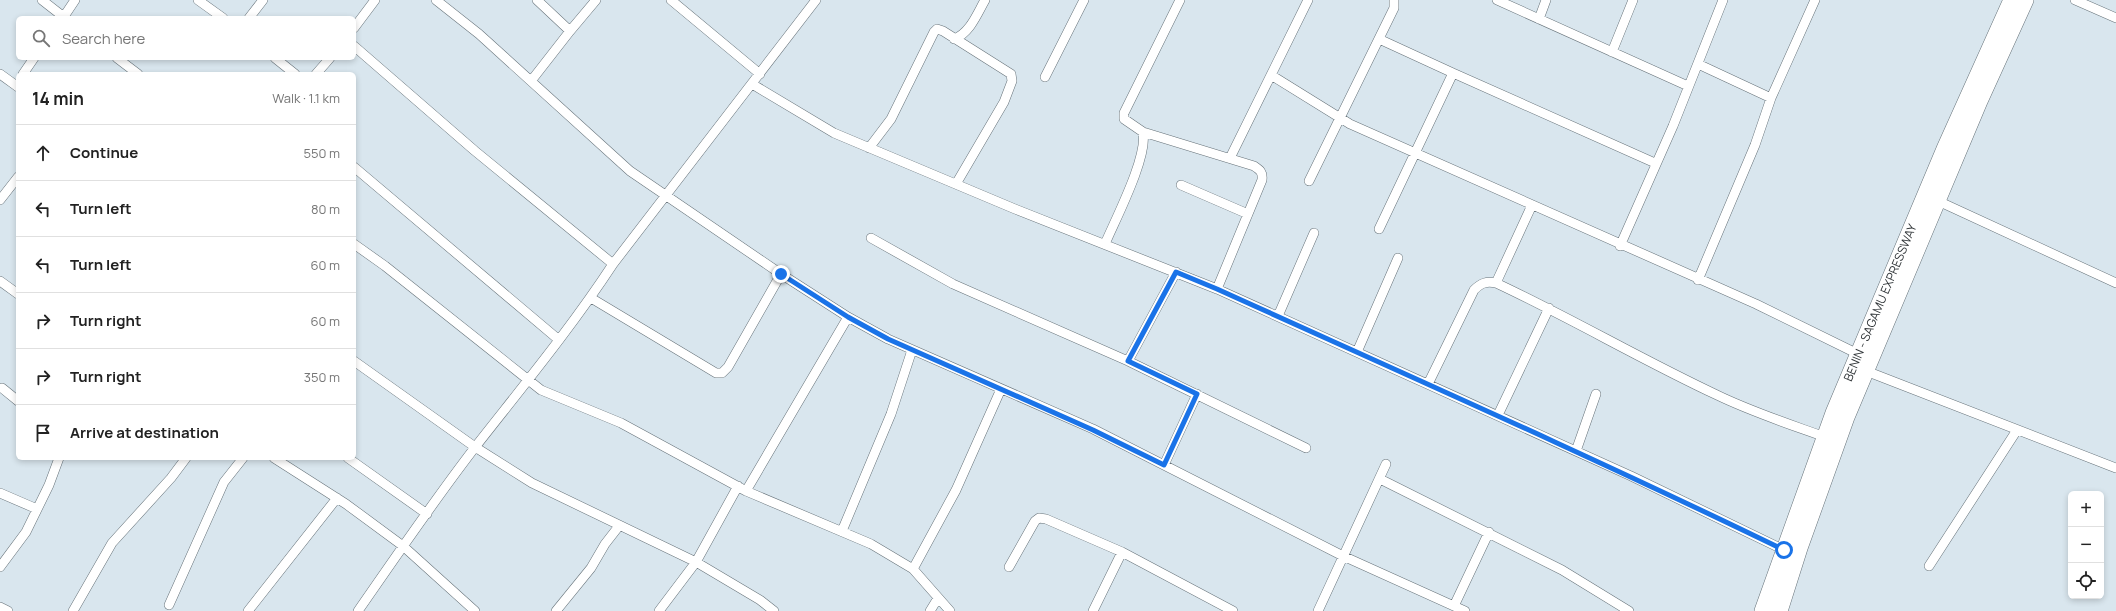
<!DOCTYPE html>
<meta charset="utf-8">
<style>
:root{--surface:#fff;--page:#f2f2f2;--text:#222;--muted:#767676;--line:#e0e0e0}
body{margin:0;font-family:Manrope,sans-serif;background:var(--page);color:var(--text)}
.controls{position:absolute;right:12px;bottom:12px;display:grid;overflow:hidden;border-radius:6px;box-shadow:0 2px 6px #0003}
.controls button{width:36px;height:36px;display:grid;place-items:center;padding:0;border:0;border-bottom:1px solid var(--line);background:var(--surface);color:var(--text);font:20px sans-serif}
.stop{position:absolute;width:12px;height:12px;margin:-9px;border:3px solid #1a73e8;border-radius:50%;background:#fff}
.stop.end{background:#1a73e8;border-color:#fff;box-shadow:0 1px 4px #0008}
.list{margin:0;padding:0;list-style:none}
h2{display:flex;justify-content:space-between;align-items:center;height:52px;margin:0;padding:0 16px;font-size:17px}
h2 small{font-size:13px;font-weight:400;color:var(--muted)}
.list li{display:grid;grid-template-columns:26px 1fr auto;gap:12px;align-items:center;box-sizing:border-box;height:56px;padding:0 16px;border-top:1px solid var(--line)}
.list b{display:block;font-size:15px;white-space:nowrap}
.list em{font-size:13px;font-style:normal;color:var(--muted)}
.icon{flex:none;width:22px;height:22px;fill:none;stroke:currentColor;stroke-width:2;stroke-linecap:round;stroke-linejoin:round}
.map{position:relative;flex:none;width:2116px;height:611px;overflow:hidden}
.search{position:absolute;background:var(--surface);box-shadow:0 2px 6px #0003;left:16px;top:16px;width:340px;height:44px;display:flex;align-items:center;gap:10px;box-sizing:border-box;padding:0 14px;border-radius:6px;color:var(--muted);font-size:15px}
.panel{position:absolute;background:var(--surface);box-shadow:0 2px 6px #0003;left:16px;top:72px;width:340px;height:388px;border-radius:6px}
.map>svg:first-child{display:block}
</style>
<div class="map">
<svg width="2116" height="611" viewBox="0 0 2116 611">
<rect width="100%" height="100%" fill="#d9e6ee"/>
<g fill="none" stroke-linecap="round" stroke-linejoin="round">
<g stroke="#667279" stroke-width="10">
<path id="street" d="M42,0L65,18
M198,0L223,18
M436,0L479,34L630,171L781,274L848,317L888,339L1093,429L1343,556L1465,611
M537,0L570,31L596,0
M671,0L760,74
M1180,0L1124,113V119L1143,132L1254,166C1260,170 1263,172 1262,180L1217,289
M1497,0L1688,86
M2075,0L2116,18
M63,18L75,0
M249,18L263,0
M1539,19L1546,0
M354,28L375,0
M954,39C970,33 977,14 985,0
M1379,39L1453,73
M354,46L475,151L613,264
M1612,52L1633,0
M117,58L138,74
M275,58L295,74
M1698,64L1771,98
M0,74L18,87
M23,74L34,58
M316,74L330,58
M1271,75L1350,124L1756,304L1858,354
M1045,77L1084,0
M531,81L570,31
M752,84L834,133L1015,209L1217,289L1631,476L1784,550
M869,148L891,119L934,32L937,29L943,31L1011,74L1012,81L1004,102L956,184
M1230,158L1308,0
M354,167L559,340
M1309,181L1394,8V0
M1181,185L1248,214
M0,200L18,177
M1938,201L2116,283
M1379,229L1453,73L1655,163
M871,238L953,284L1128,361L1306,448
M354,244L385,266L541,390L621,423L746,491L871,544L913,569L950,611
M1105,244C1116,218 1148,157 1143,132
M1620,246L1673,126L1723,0
M1698,280L1755,145L1771,98L1815,0
M0,281L18,294
M1496,283L1532,205
M591,298L716,373H722L728,367L781,274
M1278,316L1314,233
M1357,352L1398,258
M354,361L475,447L532,483L696,562L760,600L774,611
M1128,361L1176,272
M1866,371L2116,468
M1428,384L1474,290C1481,283 1486,281 1496,283C1571,318 1642,360 1717,395C1752,412 1789,424 1825,437
M2,388L18,401
M1498,415L1549,308
M1576,451L1596,394
M274,458L346,504L403,546L475,611
M348,458L427,514
M1164,465L1197,394
M1380,479L1562,570L1629,611
M746,491L848,317
M0,493L37,509
M842,531L891,414L912,350
M1929,566L2017,430
M0,567L26,532L49,485L59,458
M1009,567L1035,521L1039,518L1046,519L1122,552L1233,611
M913,569L956,490L1001,389
M169,605L224,482L243,458
M1454,606L1489,532
M0,607L8,611
M73,611L112,543L171,478L186,458
M248,611L337,498
M358,611C397,555 435,499 476,446C523,386 571,328 613,264L816,0
M556,611L591,568L605,544L619,526
M659,611L696,562L738,486
M930,611L938,598
M1093,611L1122,552
M1318,611L1386,464"/>
</g>
<g stroke="#667279" stroke-width="18">
<g id="highway">
<path id="s1" d="M1763,611L1834,413L1945,149L2012,0"/>
<path d="M1779,611L1799,548L1846,417L1979,101L2025,0"/>
</g>
</g>
<use href="#street" stroke="#fff" stroke-width="9"/>
<use href="#highway" stroke="#fff" stroke-width="17"/>
</g>
<g fill="none" stroke-linecap="round" stroke-linejoin="round">
<path stroke="#1a73e8" stroke-width="5" d="M781,274L848,317L888,339L1093,430L1164,465L1197,394L1128,361L1176,272L1217,289C1407,375 1597,459 1784,550"/>
</g>
<g text-anchor="middle" stroke-width="3" stroke-linejoin="round" paint-order="stroke">
<g font-size="12" fill="#313639" stroke="#e6f3fb">
<text dy="4" stroke="none"><textPath href="#s1" startOffset="330">BENIN - SAGAMU EXPRESSWAY</textPath></text>
</g>
</g>
</svg>
<div class="controls">
<button>+</button>
<button>−</button>
<button><svg class="icon" aria-label="locate" viewBox="0 0 24 24"><circle cx="12" cy="12" r="6"/><path d="M12 2v4M12 18v4M2 12h4M18 12h4"/></svg></button>
</div>
<div class="stop" style="left:1784px;top:550px"></div>
<div class="stop end" style="left:781px;top:274px"></div>
<div class="search"><svg class="icon" aria-label="search" viewBox="0 0 24 24"><circle cx="10" cy="10" r="6"/><path d="M15 15l6 6"/></svg>Search here</div>
<section class="panel">
<h2>14 min<small>Walk · 1.1 km</small></h2>
<ul class="list">
<li><svg class="icon" aria-label="ahead" viewBox="0 0 24 24"><path d="M12 20V5M6 11l6-6 6 6"/></svg><div><b>Continue</b></div><em>550 m</em></li>
<li><svg class="icon" aria-label="left" viewBox="0 0 24 24"><path d="M17 20v-9H6M10 6l-5 5 5 5"/></svg><div><b>Turn left</b></div><em>80 m</em></li>
<li><svg class="icon" aria-label="left" viewBox="0 0 24 24"><path d="M17 20v-9H6M10 6l-5 5 5 5"/></svg><div><b>Turn left</b></div><em>60 m</em></li>
<li><svg class="icon" aria-label="right" viewBox="0 0 24 24"><path d="M7 20v-9h11M14 6l5 5-5 5"/></svg><div><b>Turn right</b></div><em>60 m</em></li>
<li><svg class="icon" aria-label="right" viewBox="0 0 24 24"><path d="M7 20v-9h11M14 6l5 5-5 5"/></svg><div><b>Turn right</b></div><em>350 m</em></li>
<li><svg class="icon" aria-label="arrive" viewBox="0 0 24 24"><path d="M6 21V4h12l-3 4 3 4H6"/></svg><div><b>Arrive at destination</b></div></li>
</ul>
</section>
</div>
